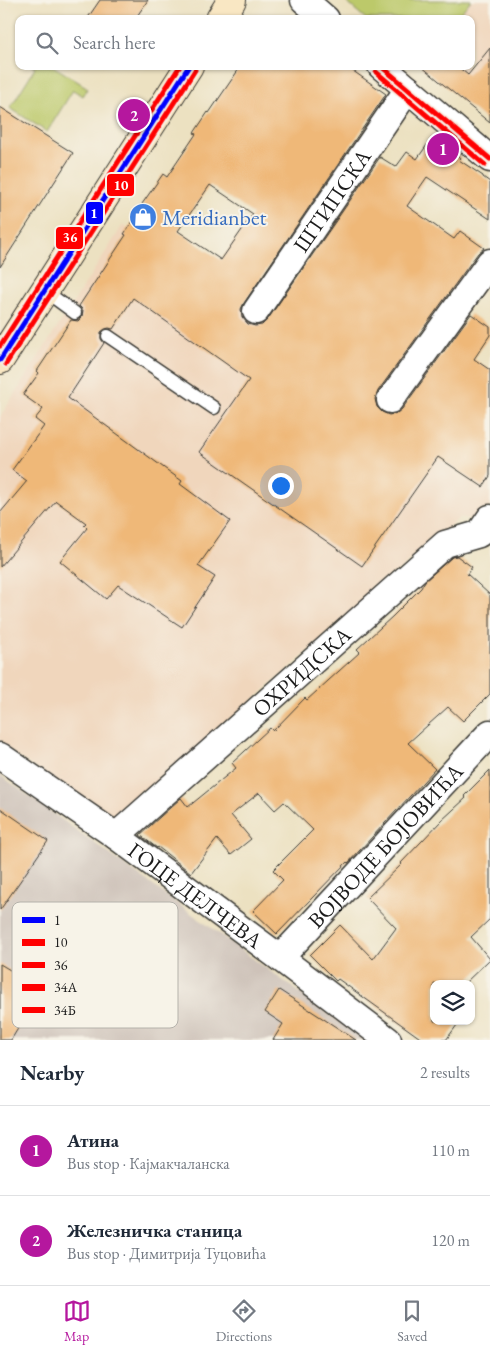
<!DOCTYPE html>
<meta charset="utf-8">
<style>
:root{--surface:#fff;--page:#f2f2f3;--text:#1f2937;--muted:#747a83;--line:#e0e1e3;--accent:#b5179e}
body{margin:0;font-family:"EB Garamond",serif;background:var(--page);color:var(--text)}
.controls{position:absolute;right:15px;bottom:15px;display:grid;overflow:hidden;border-radius:10px;box-shadow:0 1px 4px #0004}
.controls button{width:45px;height:45px;display:grid;place-items:center;padding:0;border:0;border-bottom:1px solid var(--line);background:var(--surface);color:var(--text);font:25px sans-serif}
.you{position:absolute;left:280px;top:485px;width:18px;height:18px;margin:-12px;border:4px solid #fff;border-radius:50%;background:#1a73e8;box-shadow:0 0 0 8px #1a73e833}
.badge{display:grid;place-items:center;width:32px;height:32px;border-radius:50%;background:var(--accent);color:#fff;font-size:16px;font-weight:700}
.pin{position:absolute;translate:-50% -50%;border:2px solid #fff;box-shadow:0 1px 5px #0006}
.list{margin:0;padding:0;list-style:none}
h2{display:flex;justify-content:space-between;align-items:center;height:65px;margin:0;padding:0 20px;font-size:21px}
h2 small{font-size:16px;font-weight:400;color:var(--muted)}
.list li{display:grid;grid-template-columns:32px 1fr auto;gap:15px;align-items:center;box-sizing:border-box;height:90px;padding:0 20px;border-top:1px solid var(--line)}
.list b{display:block;font-size:19px;white-space:nowrap}
.list p{margin:0;font-size:16px;white-space:nowrap;color:var(--muted)}
.list em{font-size:16px;font-style:normal;color:var(--muted)}
.icon{flex:none;width:28px;height:28px;fill:none;stroke:currentColor;stroke-width:2;stroke-linecap:round;stroke-linejoin:round}
.map{position:relative;flex:none;width:490px;height:1040px;overflow:hidden}
.search{position:absolute;background:var(--surface);box-shadow:0 1px 4px #0004;left:15px;right:15px;top:15px;height:55px;display:flex;align-items:center;gap:12px;box-sizing:border-box;padding:0 18px;border-radius:10px;color:var(--muted);font-size:19px}
.sheet{height:245px;background:var(--surface)}
nav{display:flex;justify-content:space-around;align-items:center;box-sizing:border-box;height:70px;border-top:1px solid var(--line);background:var(--surface);font-size:14px;color:var(--muted)}
nav a{display:grid;justify-items:center;gap:2px}
nav .on{color:var(--accent)}
.map>svg:first-child{display:block}
</style>
<div class="map">
<svg width="490" height="1040" viewBox="0 0 490 1040">
<rect width="100%" height="100%" fill="#f7f3e8"/>
<filter id="ink" filterUnits="userSpaceOnUse"><feTurbulence type="fractalNoise" baseFrequency=".02" numOctaves="2"/><feDisplacementMap in="SourceGraphic" scale="10" xChannelSelector="R" yChannelSelector="G"/><feConvolveMatrix kernelMatrix="1 2 1 2 8 2 1 2 1" color-interpolation-filters="sRGB"/></filter>
<filter id="wash" filterUnits="userSpaceOnUse"><feTurbulence type="fractalNoise" baseFrequency=".0096" numOctaves="4" result="noise"/><feDisplacementMap in="SourceGraphic" scale="20" xChannelSelector="R" yChannelSelector="G"/><feGaussianBlur stdDeviation="1.12" result="paint"/><feColorMatrix in="noise" values="0 0 0 0 0 0 0 0 0 0 0 0 0 0 0 0 0 1.4 0 .05"/><feComposite in="paint" operator="in"/></filter>
<g filter="url(#wash)">
<rect width="100%" height="100%" fill="#ece1c1"/>
<path fill="#f0d6bc" d="M471,0H490V124L422,66H471V19H456Z
M123,225L490,479V506L479,522L460,517L114,823L0,744V417Z"/>
<path fill="#cec2b9" d="M0,775L93,842L365,1040H0Z"/>
<path fill="#bcc96b" stroke="#6c7244" d="M344,0H471L456,19H366Z
M32,66H53L88,88L83,96L73,90L47,132L10,108L35,68Z"/>
<g id="blocks">
<path fill="#efb878" fill-rule="evenodd" d="M100,0H148L135,19H87Z
M490,48V123L421,66H457L468,75Z
M241,66H346L386,94L244,303L241,309L242,317L248,324L255,326L262,325L268,319L380,157L396,167L407,152L417,159L432,138L461,158L459,160L483,176V177L490,182V219L427,177L407,206L454,239L460,231L484,248L478,253L472,261L378,391L375,399L377,407L382,412L389,415L397,413L402,409L471,314L490,327V335L474,359L490,370V476L483,487L438,457L362,566L199,452L249,380L133,298L113,329L109,328L105,329L101,332V339L104,343L68,398L182,481L180,484L230,521L198,566L215,577L182,627L118,585L106,599L60,561L87,528L84,525L86,523L56,501L0,567V513L27,481L12,470L44,426L35,419L43,409L23,395L39,373L37,371L71,320L78,321L82,317L83,310L79,306L126,235L124,234L144,205L142,204L163,174L167,177L196,134L194,133L208,112L209,113ZM210,185L253,214L221,260L178,231Z
M0,107L73,153L0,267Z
M457,556L472,567L467,574L490,595V694L463,721L448,707L408,743L435,769L348,863L347,862L277,934L253,911L283,880L273,870L313,830L284,802L275,810L259,793L231,815L251,839L231,855L217,839L191,873L158,847L157,848L140,835L181,798L188,807L236,768L232,763L270,728L273,731L305,698L307,700L360,652L357,649L393,616L421,588L425,581L452,557Z
M490,770V919L471,937L490,959L464,984H434V1021H460L446,1040H423L338,979L336,981L310,955L340,925L373,959L396,928L367,898L402,864L401,863L441,821L466,798L464,796Z
M0,808L48,841L0,910Z
M0,964L42,989L11,1040H0Z
M279,990L356,1040H273L283,1024L265,1012Z"/>
</g>
</g>
<g filter="url(#ink)">
<use href="#blocks" fill-opacity="0" stroke="#3b3a35" stroke-width="1"/>
<g fill="none" stroke-linecap="round" stroke-linejoin="round">
<g stroke="#3b3a35" stroke-width="15">
<path id="lane" d="M45,291L75,313
M108,336L214,408"/>
</g>
<g stroke="#3b3a35" stroke-width="29">
<g id="street">
<path d="M304,0L326,19"/>
<path d="M381,66L490,159"/>
<path id="s1" d="M256,311L408,89"/>
<path d="M390,400L490,262"/>
<path id="s2" d="M0,756L116,836L280,958L388,1040"/>
<path id="s3" d="M116,836L445,544L479,534L490,518"/>
<path id="s4" d="M280,958L490,733"/>
</g>
</g>
<g stroke="#3b3a35" stroke-width="30">
<path id="secondary" d="M220,19L232,0
M0,360L189,66"/>
</g>
<use href="#lane" stroke="#fff" stroke-width="12"/>
<use href="#street" stroke="#fff" stroke-width="26"/>
<use href="#secondary" stroke="#f9e7c3" stroke-width="28"/>
<g stroke="#f7f3e8" stroke-width="9">
<path id="bus-1" d="M0,360L189,66"/>
</g>
<g stroke="#f7f3e8" stroke-width="9">
<path id="bus-2" d="M6,364L195,70"/>
</g>
<g stroke="#f7f3e8" stroke-width="9">
<path id="bus-3" d="M0,346L180,66"/>
</g>
<g stroke="#f7f3e8" stroke-width="9">
<path id="bus-4" d="M381,66L490,159"/>
</g>
<g stroke="#f7f3e8" stroke-width="9">
<path id="bus-5" d="M376,72L485,165"/>
</g>
<use href="#bus-1" stroke="#00f" stroke-width="5"/>
<use href="#bus-2" stroke="#f00" stroke-width="5"/>
<use href="#bus-3" stroke="#f00" stroke-width="5"/>
<use href="#bus-4" stroke="#f00" stroke-width="5"/>
<use href="#bus-5" stroke="#f00" stroke-width="5"/>
</g>
</g>
<defs>
<g id="shop-disc" transform="scale(1.4375)"><circle r="9.5" fill="#3f7fe0" stroke="#f7f3e8"/><path d="M-5-2.5h2.3a2.7 3.5 0 0 1 5.4 0H5L5.5 6h-11ZM-1.5-2.5h3a1.5 2.3 0 0 0-3 0Z" fill="#fff"/></g>
</defs>
<g fill-rule="evenodd">
<use href="#shop-disc" x="143" y="217"/>
</g>
<g text-anchor="middle" stroke-width="4" stroke-linejoin="round" paint-order="stroke">
<g font-size="22" fill="#1c1c1c" stroke="#f7f3e8">
<text dy="8" stroke="none"><textPath href="#s1" startOffset="134">ШТИПСКА</textPath></text>
<text dy="8" stroke="none"><textPath href="#s3" startOffset="248">ОХРИДСКА</textPath></text>
<text dy="8" stroke="none"><textPath href="#s4" startOffset="154">ВОЈВОДЕ БОЈОВИЋА</textPath></text>
<text dy="8" stroke="none"><textPath href="#s2" startOffset="240">ГОЦЕ ДЕЛЧЕВА</textPath></text>
</g>
<g font-size="22" fill="#366cbe" stroke="#f7f3e8" text-anchor="start">
<text x="162" y="225">Meridianbet</text>
</g>
</g>
<rect x="12" y="902" width="166" height="126" rx="8" fill="#f7f3e8" stroke="#b5b2ab" stroke-width="1"/>
<rect x="22" y="917" width="23" height="6" fill="#00f"/>
<rect x="22" y="939" width="23" height="7" fill="#f00"/>
<rect x="22" y="962" width="23" height="6" fill="#f00"/>
<rect x="22" y="984" width="23" height="7" fill="#f00"/>
<rect x="22" y="1007" width="23" height="6" fill="#f00"/>
<g font-size="14" fill="#1c1c1c">
<text x="54" y="925">1</text>
<text x="54" y="947">10</text>
<text x="54" y="970">36</text>
<text x="54" y="992">34А</text>
<text x="54" y="1015">34Б</text>
</g>
<g stroke="#f7f3e8" stroke-width="2">
<rect x="106" y="173" width="29" height="24" rx="5" fill="#f00"/>
<rect x="85" y="201" width="19" height="24" rx="5" fill="#00f"/>
<rect x="55" y="226" width="29" height="24" rx="5" fill="#f00"/>
</g>
<g font-size="14" text-anchor="middle" font-weight="bold" fill="#fff">
<text x="121" y="190">10</text>
<text x="94" y="218">1</text>
<text x="70" y="242">36</text>
</g>
</svg>
<div class="controls">
<button><svg class="icon" aria-label="layers" viewBox="0 0 24 24"><path d="M12 4l9 5-9 5-9-5zM3 14l9 5 9-5"/></svg></button>
</div>
<div class="you"></div>
<div class="pin badge" style="left:443px;top:149px">1</div>
<div class="pin badge" style="left:134px;top:115px">2</div>
<div class="search"><svg class="icon" aria-label="search" viewBox="0 0 24 24"><circle cx="10" cy="10" r="6"/><path d="M15 15l6 6"/></svg>Search here</div>
</div>
<section class="sheet">
<h2>Nearby<small>2 results</small></h2>
<ul class="list">
<li><span class="badge">1</span><div><b>Атина</b><p>Bus stop · Кајмакчаланска</p></div><em>110 m</em></li>
<li><span class="badge">2</span><div><b>Железничка станица</b><p>Bus stop · Димитрија Туцовића</p></div><em>120 m</em></li>
</ul>
</section>
<nav>
<a class="on"><svg class="icon" aria-label="map" viewBox="0 0 24 24"><path d="M3 6l6-2 6 2 6-2v14l-6 2-6-2-6 2zM9 4v14M15 6v14"/></svg>Map</a>
<a><svg class="icon" aria-label="directions" viewBox="0 0 24 24"><path d="M12 3l9 9-9 9-9-9zM9 14v-3h6M13 9l2 2-2 2"/></svg>Directions</a>
<a><svg class="icon" aria-label="saved" viewBox="0 0 24 24"><path d="M7 4h10v16l-5-4-5 4z"/></svg>Saved</a>
</nav>
